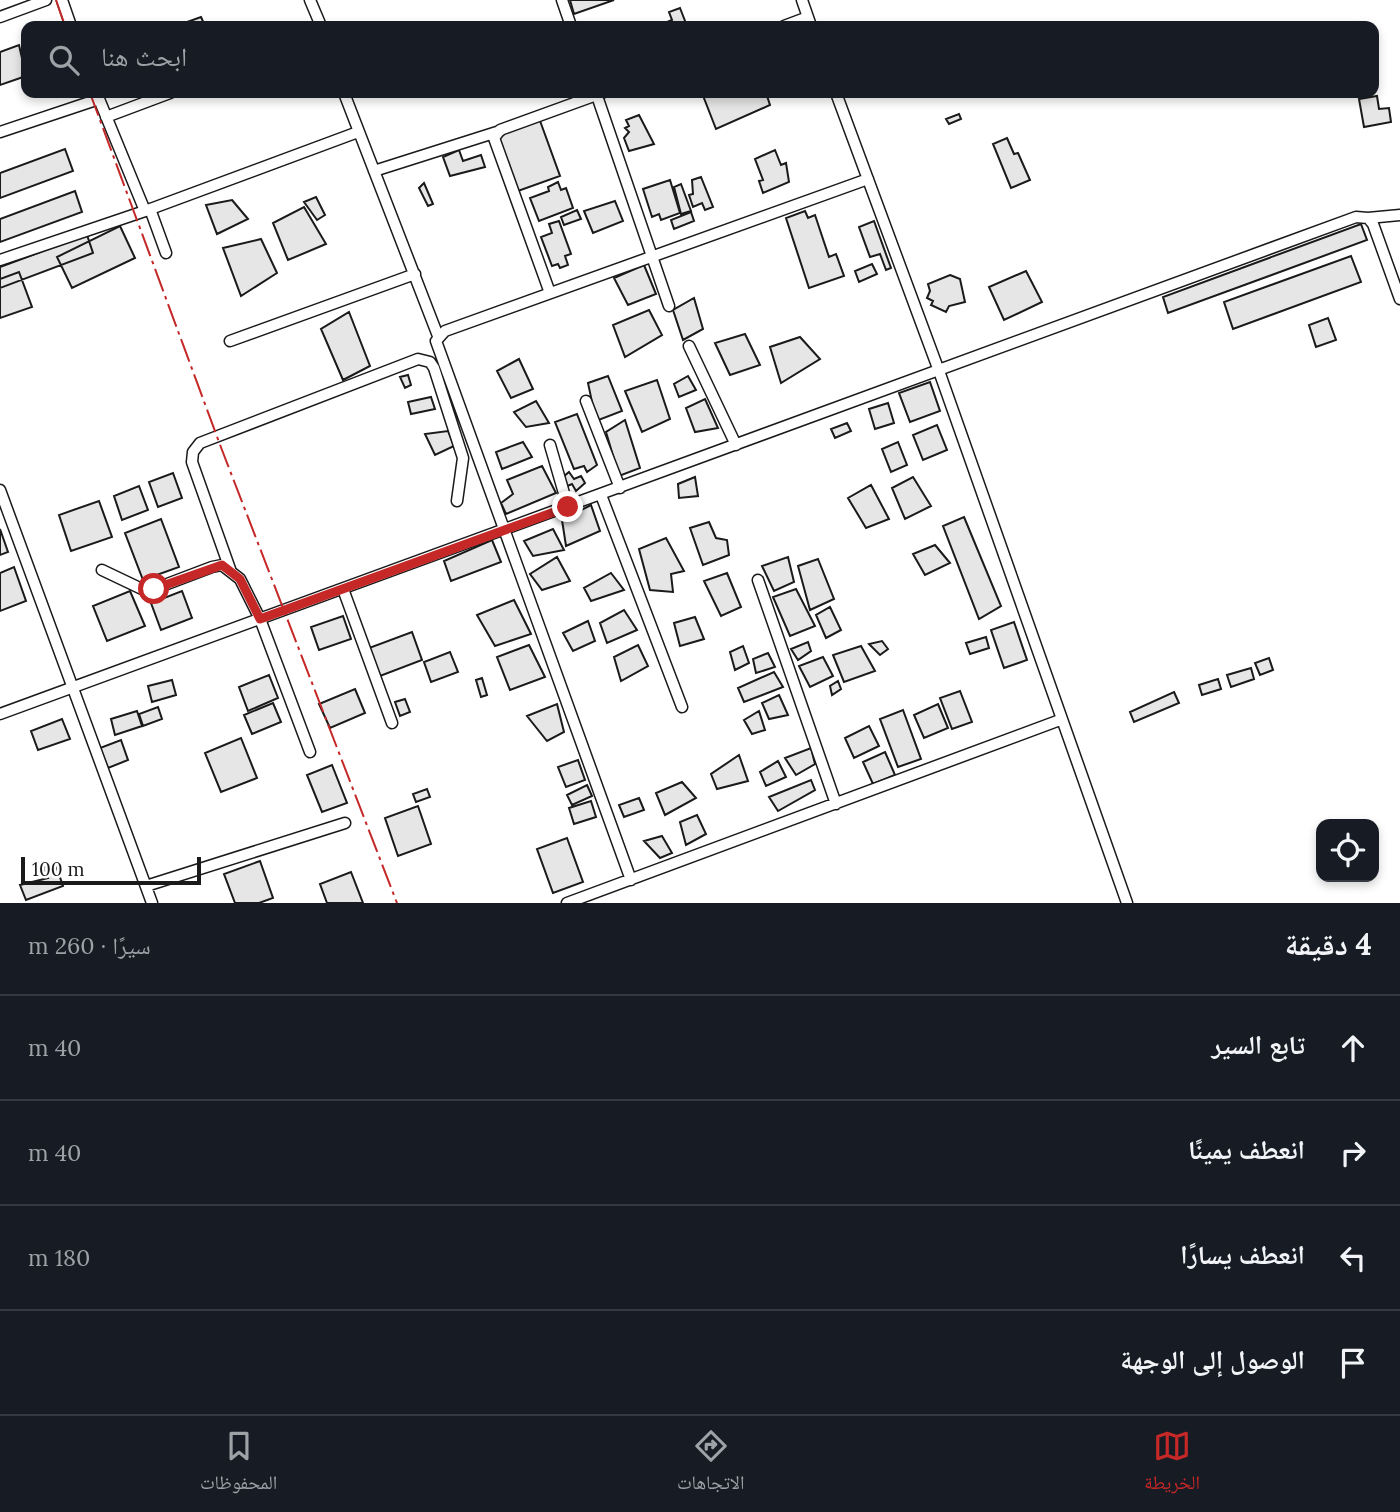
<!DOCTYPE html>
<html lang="ar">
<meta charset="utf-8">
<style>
:root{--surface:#171b24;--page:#20242c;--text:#f1f3f6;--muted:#9ea1a6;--line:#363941;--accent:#c62828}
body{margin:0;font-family:Lora,"Noto Naskh Arabic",serif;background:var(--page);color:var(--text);direction:rtl}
.controls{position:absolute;right:21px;bottom:21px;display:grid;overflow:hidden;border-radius:14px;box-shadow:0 4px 10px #0003}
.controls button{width:63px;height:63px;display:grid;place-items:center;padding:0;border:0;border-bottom:2px solid var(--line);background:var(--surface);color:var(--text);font:35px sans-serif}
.scale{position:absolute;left:21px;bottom:18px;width:180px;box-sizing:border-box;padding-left:7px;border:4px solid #1a1a1a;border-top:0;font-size:19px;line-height:24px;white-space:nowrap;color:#1a1a1a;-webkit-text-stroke:5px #fff;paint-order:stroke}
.stop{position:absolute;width:21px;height:21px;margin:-16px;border:5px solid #c62828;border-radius:50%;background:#fff}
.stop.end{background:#c62828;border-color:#fff;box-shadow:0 2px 7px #0008}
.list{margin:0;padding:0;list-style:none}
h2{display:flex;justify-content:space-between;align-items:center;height:91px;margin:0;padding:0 28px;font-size:30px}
h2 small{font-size:23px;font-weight:400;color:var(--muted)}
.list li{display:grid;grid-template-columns:46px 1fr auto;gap:21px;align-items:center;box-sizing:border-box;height:105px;padding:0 28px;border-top:2px solid var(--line)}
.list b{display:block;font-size:26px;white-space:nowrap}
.list em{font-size:23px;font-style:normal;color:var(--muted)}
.icon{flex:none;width:38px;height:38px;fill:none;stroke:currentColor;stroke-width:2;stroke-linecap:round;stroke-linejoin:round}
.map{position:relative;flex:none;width:1400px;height:903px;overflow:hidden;direction:ltr}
.search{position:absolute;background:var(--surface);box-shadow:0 4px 10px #0003;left:21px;right:21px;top:21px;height:77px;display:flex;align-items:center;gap:18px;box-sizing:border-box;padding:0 24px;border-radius:14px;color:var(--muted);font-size:26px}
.sheet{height:511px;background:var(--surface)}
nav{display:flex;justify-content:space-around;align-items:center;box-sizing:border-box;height:98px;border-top:2px solid var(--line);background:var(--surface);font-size:19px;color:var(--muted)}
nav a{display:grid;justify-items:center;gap:4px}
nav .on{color:var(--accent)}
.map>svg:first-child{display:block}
</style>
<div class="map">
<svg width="1400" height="903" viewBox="0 0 1400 903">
<rect width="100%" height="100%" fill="#fff"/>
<path fill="#e6e6e6" stroke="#1a1a1a" stroke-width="2" d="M570,0H614L574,14Z
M680,8L687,26H669L667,22L672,20L669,12Z
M201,17L205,26H176Z
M19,45L26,76L0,85V52Z
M702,93H766L770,105L716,129Z
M1377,96L1379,109L1389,108L1391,122L1364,127L1359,99Z
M959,114L961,119L949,124L946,119Z
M639,115L654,144L629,151L624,138L629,132L625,128L629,126L626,120Z
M539,118L560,176L518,191L498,134Z
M1007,138L1014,154L1018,153L1030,180L1011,188L993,144Z
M65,149L73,171L0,198V173Z
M459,150L463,161L481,155L485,167L450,176L443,157Z
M775,150L781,165L786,163L789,182L763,193L759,181L763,180L755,159Z
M701,177L713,207L705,210L702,203L693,207L689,195L693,194L692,180Z
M670,180L680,213L661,220L659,214L652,217L643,189Z
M558,182L561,190L566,188L573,208L539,221L530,198L549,191L548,187Z
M424,183L433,204L428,206L419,188Z
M681,184L691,211L681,214L674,187Z
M75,191L82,212L0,242V219Z
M316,197L325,215L317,220L304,202Z
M232,200L248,219L217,234L206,205Z
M615,201L623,221L593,233L584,211Z
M304,207L326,244L288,260L273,223Z
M577,210L581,219L564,225L561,217Z
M805,211L808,218L815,215L829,257L836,254L844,276L809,288L786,218Z
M691,212L694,221L674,229L671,220Z
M559,221L571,254L565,256L568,265L560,268L558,264L552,266L541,237L552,233L549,224Z
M874,221L891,268L886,270L880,254L870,257L859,227Z
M1361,224L1367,240L1168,313L1163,297Z
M120,226L135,258L72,288L57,257Z
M87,235L93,253L0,288V267Z
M261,239L277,273L241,296L223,248Z
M1351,256L1361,282L1233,329L1224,302Z
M872,264L877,274L859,282L855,271Z
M644,265L656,294L628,305L614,278Z
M1026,271L1042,302L1004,320L989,287Z
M19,272L32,307L0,318V279Z
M950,275L960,279L965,302L949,306L946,312L931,305L933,301L927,298L930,291L928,284Z
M694,298L703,329L683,340L673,310Z
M649,310L662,335L625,357L613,325Z
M349,312L370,366L343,380L321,329Z
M1328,318L1336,340L1316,347L1309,325Z
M745,334L760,365L730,375L715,343Z
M800,337L820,359L781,383L770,347Z
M519,359L533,389L511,398L497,371Z
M408,375L411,385L405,388L400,377Z
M608,376L622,411L596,421L588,383Z
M688,376L696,390L679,397L674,384Z
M657,380L670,419L642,432L625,391Z
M930,382L940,411L910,422L899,393Z
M431,397L435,409L411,414L408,402Z
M705,399L718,428L695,432L686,408Z
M536,401L549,423L526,427L514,412Z
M888,403L894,423L875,429L869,409Z
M577,414L597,465L587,472L584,466L574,469L555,422Z
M625,420L640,468L619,476L606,432Z
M847,423L851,431L835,438L831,429Z
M937,425L947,450L923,460L913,435Z
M448,431L454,446L435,455L425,434Z
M523,442L532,457L502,469L496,452Z
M898,442L907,465L891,472L882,449Z
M542,466L556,493L506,514L501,503L513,494L507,480Z
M569,472L574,479L581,476L585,483L576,491L572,484L565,487L563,477Z
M173,473L182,498L158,507L149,482Z
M695,477L698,496L679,498L678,484Z
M913,477L931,506L905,519L892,488Z
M871,485L889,519L866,528L848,498Z
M139,486L148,510L122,520L114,496Z
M99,501L112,537L71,551L59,515Z
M591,505L600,531L566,546L562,520Z
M964,517L1001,606L979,619L943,526Z
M161,519L179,567L143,580L125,533Z
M709,522L716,538L727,540L729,555L703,565L690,528Z
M0,529L8,552L0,555Z
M553,529L564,550L533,556L524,541Z
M666,538L684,571L671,574L673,592L650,590L639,549Z
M492,540L501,562L451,581L444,561Z
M935,545L950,563L925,575L913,554Z
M557,557L570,581L542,590L530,574Z
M788,557L794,582L774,591L762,566Z
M818,559L834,599L810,610L798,566Z
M14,567L26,601L0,611V573Z
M611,573L624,590L591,601L584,588Z
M727,573L741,607L721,616L704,581Z
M796,589L815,626L790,636L773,597Z
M130,591L145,626L107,641L93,606Z
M182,591L192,618L161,630L151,603Z
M514,600L531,634L495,646L477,615Z
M830,607L841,630L826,638L816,615Z
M624,610L637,630L607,643L600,623Z
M343,616L351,639L319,650L311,627Z
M695,617L704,639L680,646L674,623Z
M588,621L595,641L573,651L563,633Z
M1014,622L1027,660L1004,668L991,630Z
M412,632L422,660L380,676L369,648Z
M986,637L989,648L970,654L966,643Z
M882,641L888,649L880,655L869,644Z
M808,642L811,651L798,660L791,649Z
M529,645L545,677L510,690L497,657Z
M638,645L648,666L621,681L614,657Z
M743,646L749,663L735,670L730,652Z
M861,646L875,671L844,682L833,655Z
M450,652L458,672L431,682L424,662Z
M768,653L775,667L756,673L753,659Z
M823,657L833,676L810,687L799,666Z
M1269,658L1273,670L1260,675L1255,663Z
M1251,668L1254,679L1231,687L1227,675Z
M774,672L783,687L744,702L738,688Z
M269,675L278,698L248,711L239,687Z
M482,678L487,695L481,697L476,680Z
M1218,679L1221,689L1202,695L1199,685Z
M172,680L176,695L152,702L148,686Z
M838,681L841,689L832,695L830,686Z
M355,689L365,713L330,728L319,704Z
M960,691L972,722L952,729L940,698Z
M1174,692L1179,703L1134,722L1130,712Z
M779,695L788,715L769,719L762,703Z
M405,699L410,712L400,716L395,702Z
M273,703L281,722L252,734L244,715Z
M557,704L564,732L547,741L527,716Z
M938,704L948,728L924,738L914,715Z
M158,707L162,719L143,726L139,714Z
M903,710L921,759L898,767L880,719Z
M137,711L142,726L115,735L111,719Z
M759,711L765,730L752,734L744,720Z
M62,719L70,739L38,750L31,731Z
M869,726L879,746L854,758L845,738Z
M241,738L257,778L221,792L205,753Z
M121,740L128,760L108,768L100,748Z
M811,748L815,764L796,775L785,758Z
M885,752L895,775L873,784L863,762Z
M739,755L748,781L717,789L711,774Z
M578,760L585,780L566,787L558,767Z
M778,761L786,777L766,786L760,772Z
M332,765L347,803L322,812L307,775Z
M811,780L815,790L778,811L769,797Z
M682,782L696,798L665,815L656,793Z
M587,785L592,796L572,805L567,795Z
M427,789L430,797L416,802L413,794Z
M639,798L644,810L624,817L619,805Z
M591,801L596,817L574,824L569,808Z
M418,806L431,844L398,856L385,818Z
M697,815L706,834L686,845L680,822Z
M662,836L672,853L660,858L644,841Z
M567,838L583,882L553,893L537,849Z
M260,861L273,898L259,903H235L224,874Z
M55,863L63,886L26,900L20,885L48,878L43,868Z
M351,872L363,903H327L320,884Z"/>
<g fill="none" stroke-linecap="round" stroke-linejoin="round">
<g stroke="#1a1a1a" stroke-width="13">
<path id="minor" d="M62,0L71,26
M310,0L321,26
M562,0L571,26
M802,0L811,26
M0,17L46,0
M784,26L808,17
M344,93L438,336
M596,93L669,306
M836,93L939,371L1127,903
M99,99L145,211
M106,117L170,93
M0,132L99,99L97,94
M374,171L500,131
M150,209L166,253
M1368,218L1400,215
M0,260L145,211L358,132
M550,293L494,138L500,130L602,93
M230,341L415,274
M689,346L736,445
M586,401L620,488
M550,445L568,507
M0,490L152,903
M601,495L682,707
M230,569L192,462L193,452L200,443L418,359L430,362L434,368L463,458L457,501
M102,570L144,590L154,589L212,567L222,565L240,579L260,619L310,752
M758,580L836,804
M343,589L392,723
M0,714L1356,217L1368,218L1373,224L1400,299
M631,880L436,341L445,331L868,179
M146,886L345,823
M567,903L1060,720"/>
</g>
<use href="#minor" stroke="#fff" stroke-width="10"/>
<path stroke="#c62828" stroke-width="2" stroke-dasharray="24 5 3.5 5" stroke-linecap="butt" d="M56,0L65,26
M90,93L222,450L397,903"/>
</g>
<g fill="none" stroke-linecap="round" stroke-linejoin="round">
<path stroke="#c62828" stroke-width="9" d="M154,589L222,565L240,579L260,619L568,507"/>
</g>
</svg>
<div class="controls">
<button><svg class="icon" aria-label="locate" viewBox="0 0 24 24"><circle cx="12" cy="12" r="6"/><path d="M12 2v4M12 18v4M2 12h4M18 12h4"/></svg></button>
</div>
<div class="scale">100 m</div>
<div class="stop" style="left:154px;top:589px"></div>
<div class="stop end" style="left:568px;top:507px"></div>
<div class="search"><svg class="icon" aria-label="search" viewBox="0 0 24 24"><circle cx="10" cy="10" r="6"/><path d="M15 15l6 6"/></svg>ابحث هنا</div>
</div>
<section class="sheet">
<h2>4 دقيقة<small>سيرًا · 260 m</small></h2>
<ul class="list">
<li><svg class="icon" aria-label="ahead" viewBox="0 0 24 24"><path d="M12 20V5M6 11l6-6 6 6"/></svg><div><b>تابع السير</b></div><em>40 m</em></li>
<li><svg class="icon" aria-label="right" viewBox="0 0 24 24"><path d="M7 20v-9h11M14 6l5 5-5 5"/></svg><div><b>انعطف يمينًا</b></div><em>40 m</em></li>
<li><svg class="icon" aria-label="left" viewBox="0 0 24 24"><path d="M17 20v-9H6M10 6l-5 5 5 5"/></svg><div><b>انعطف يسارًا</b></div><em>180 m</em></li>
<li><svg class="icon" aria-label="arrive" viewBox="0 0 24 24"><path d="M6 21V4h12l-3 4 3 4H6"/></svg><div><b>الوصول إلى الوجهة</b></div></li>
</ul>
</section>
<nav>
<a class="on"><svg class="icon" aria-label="map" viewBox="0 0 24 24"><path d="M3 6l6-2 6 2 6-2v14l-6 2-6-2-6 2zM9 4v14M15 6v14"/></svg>الخريطة</a>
<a><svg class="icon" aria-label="directions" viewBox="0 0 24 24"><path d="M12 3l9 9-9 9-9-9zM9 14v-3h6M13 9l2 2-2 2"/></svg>الاتجاهات</a>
<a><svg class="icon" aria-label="saved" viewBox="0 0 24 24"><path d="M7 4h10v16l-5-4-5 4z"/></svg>المحفوظات</a>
</nav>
